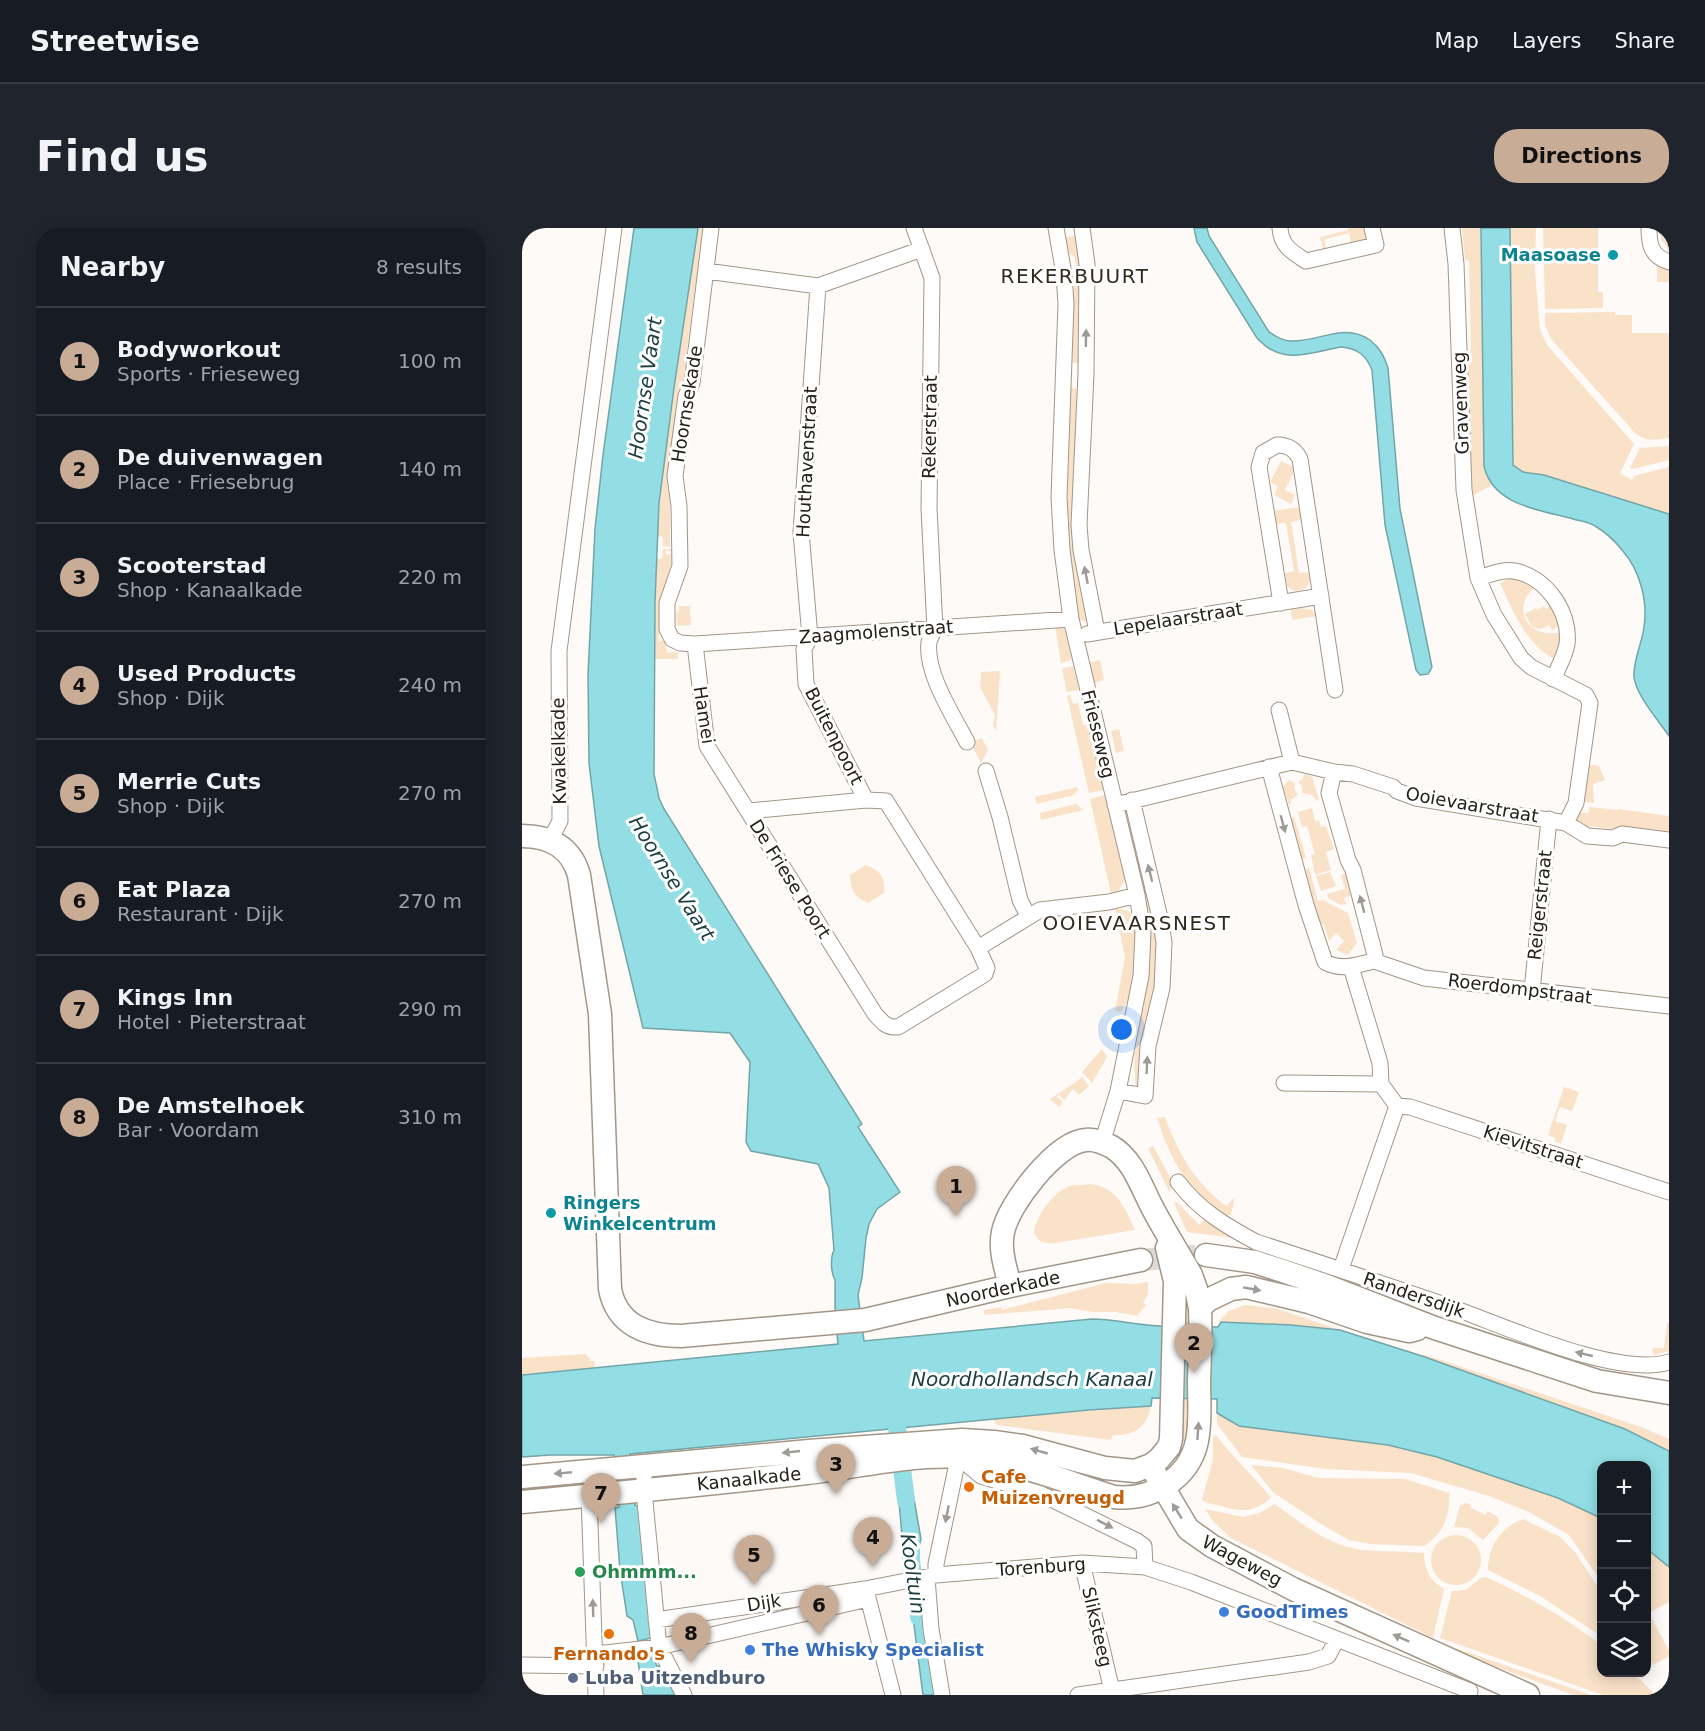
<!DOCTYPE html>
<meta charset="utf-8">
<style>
:root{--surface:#171b24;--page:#20242c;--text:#f1f3f6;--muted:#9ea1a6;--line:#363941;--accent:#c8ac96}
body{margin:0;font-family:"DejaVu Sans",sans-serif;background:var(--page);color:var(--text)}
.controls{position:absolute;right:18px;bottom:18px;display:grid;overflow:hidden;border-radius:12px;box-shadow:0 3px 15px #0003}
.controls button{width:54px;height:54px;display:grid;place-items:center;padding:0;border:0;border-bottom:2px solid var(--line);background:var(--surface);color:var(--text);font:30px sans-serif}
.you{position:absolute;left:600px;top:802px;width:21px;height:21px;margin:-15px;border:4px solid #fff;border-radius:50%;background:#1a73e8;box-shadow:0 0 0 9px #1a73e833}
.badge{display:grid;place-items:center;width:39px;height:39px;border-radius:50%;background:var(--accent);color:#111;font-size:20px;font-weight:700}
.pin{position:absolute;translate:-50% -50px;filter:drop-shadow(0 2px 3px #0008)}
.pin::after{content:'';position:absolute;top:32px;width:21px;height:18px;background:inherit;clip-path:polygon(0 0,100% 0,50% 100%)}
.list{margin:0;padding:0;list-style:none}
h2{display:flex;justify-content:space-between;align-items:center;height:78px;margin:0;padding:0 24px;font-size:26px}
h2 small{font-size:20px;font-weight:400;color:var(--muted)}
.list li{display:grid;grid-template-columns:39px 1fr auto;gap:18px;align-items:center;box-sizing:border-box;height:108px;padding:0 24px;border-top:2px solid var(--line)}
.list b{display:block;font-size:22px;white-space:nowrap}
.list p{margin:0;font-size:20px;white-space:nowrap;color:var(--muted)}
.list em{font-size:20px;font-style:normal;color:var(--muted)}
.icon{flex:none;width:33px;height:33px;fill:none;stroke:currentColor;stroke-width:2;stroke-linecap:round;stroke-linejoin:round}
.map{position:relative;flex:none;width:1147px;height:1467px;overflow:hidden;border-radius:24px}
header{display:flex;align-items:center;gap:36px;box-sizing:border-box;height:84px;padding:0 30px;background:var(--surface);border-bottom:2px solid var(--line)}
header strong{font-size:28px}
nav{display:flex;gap:33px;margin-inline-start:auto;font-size:21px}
.intro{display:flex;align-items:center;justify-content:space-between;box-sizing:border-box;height:144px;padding:0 36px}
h1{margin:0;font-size:42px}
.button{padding:15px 27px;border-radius:24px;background:var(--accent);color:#111;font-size:21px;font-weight:700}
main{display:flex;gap:36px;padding:0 36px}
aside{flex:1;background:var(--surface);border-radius:24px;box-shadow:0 3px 15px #0003}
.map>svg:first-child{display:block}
</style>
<header>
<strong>Streetwise</strong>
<nav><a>Map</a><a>Layers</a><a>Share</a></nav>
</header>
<div class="intro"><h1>Find us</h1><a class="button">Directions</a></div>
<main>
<aside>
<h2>Nearby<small>8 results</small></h2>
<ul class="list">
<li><span class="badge">1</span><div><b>Bodyworkout</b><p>Sports · Frieseweg</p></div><em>100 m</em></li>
<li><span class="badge">2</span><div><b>De duivenwagen</b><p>Place · Friesebrug</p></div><em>140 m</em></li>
<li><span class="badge">3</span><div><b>Scooterstad</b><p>Shop · Kanaalkade</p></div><em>220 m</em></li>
<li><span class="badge">4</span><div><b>Used Products</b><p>Shop · Dijk</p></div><em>240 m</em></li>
<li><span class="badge">5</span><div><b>Merrie Cuts</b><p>Shop · Dijk</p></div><em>270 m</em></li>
<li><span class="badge">6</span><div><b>Eat Plaza</b><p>Restaurant · Dijk</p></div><em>270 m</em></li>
<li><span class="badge">7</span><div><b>Kings Inn</b><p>Hotel · Pieterstraat</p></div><em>290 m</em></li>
<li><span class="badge">8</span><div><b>De Amstelhoek</b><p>Bar · Voordam</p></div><em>310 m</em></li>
</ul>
</aside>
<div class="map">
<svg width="1147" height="1467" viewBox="0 0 1147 1467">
<rect width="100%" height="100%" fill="#fdfaf7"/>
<path fill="#f9e2c8" d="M176,0H182L176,43L178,53H174L162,145L165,146L160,156C156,191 148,228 148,263C148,268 151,272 151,277H148V319L141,318V309L136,308L140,247Z
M826,0H846V13L829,16L827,5L803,11L804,22L802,24L798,9L826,2Z
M940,0H959L962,238L970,257L950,268L945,125L949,123L947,33L943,32Z
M988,0H1014L1013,44L1018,102L1025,117L1112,216L1098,245L1110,252L1112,248L1147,239V286L1022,247L1001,244L991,237Z
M1021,0H1076V64H1081V80L1023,81Z
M1138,0H1147V22L1139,11Z
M554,7L559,44L558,136L550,134L552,59L556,53L553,30L547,25L544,10Z
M1135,38L1147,41V54H1135Z
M1093,84V87H1110V105H1147V210C1134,212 1124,214 1113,205L1029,111L1023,97V85Z
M549,160L555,161L551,294L565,392L563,394L556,391L548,330L545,275Z
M1147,218V232L1111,241L1108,240L1118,220Z
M759,233L774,240L763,262L773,267L769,276L752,267L756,258L748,254Z
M780,279L782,291L769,294L777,345L789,344V351L785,359C771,368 763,359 760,346L772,343L764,295L752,296L750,283Z
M141,321H152V324L144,322V327L152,325V337L141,377H137V413H143L145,425L156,424V431H132L135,331H140Z
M990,349L1013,359C987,381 1007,412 1039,404V414L1034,432C1004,417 991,383 978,355Z
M157,378H168L169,397L155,398L154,385L156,384Z
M1022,378L1024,381L1028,378L1037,398L1030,402L1027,397L1019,401L1010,399L1003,386L1014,380L1015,382Z
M780,380L790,382L795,388L770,392L769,382Z
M533,398H539L543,403L550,432L539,435Z
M578,432L582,452L571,455L566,435Z
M551,438L557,462L545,464L540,441Z
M478,443L474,503L471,497L473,487L458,459L459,444Z
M548,467L551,476L556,475L561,497H566L582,562L567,565L545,468Z
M597,501L602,523L594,525L589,503Z
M460,510L466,522L459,535L448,514Z
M1065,536L1077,538L1083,552L1071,556L1072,575L1060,574Z
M782,546L790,549L797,572L795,573L790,567L780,565V558L776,554L781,551Z
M767,552L773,555L772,560L776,567L769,572L768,580L761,558Z
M555,559L556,561L552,567L515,576L513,569Z
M583,567L603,652L597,662L589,666L568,571Z
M554,576L561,582L519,592L518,585Z
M1068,579L1096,582V581L1147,588V608L1067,598L1066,602L1055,593L1058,585H1066Z
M790,580L793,593L797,592L799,599L804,598L812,621L804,624L809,642L793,647L789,627L793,626L785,598L780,599L776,584Z
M772,589L784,630L778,632L766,590Z
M615,613L629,668L635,721L634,750L620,813L618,858H614C607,819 626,767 628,726C630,688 619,651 610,614Z
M344,637C359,643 363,649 362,665L346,675C332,669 329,663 328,647Z
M787,640L796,673L801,672L826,685L835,715L826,727L814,722L822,713L814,705L807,713L802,697L796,692L781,642Z
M808,644L814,658L799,663L794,648Z
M826,645L833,666L822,670L824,676L819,677L806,670L805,666L823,661L819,647Z
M593,680L607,683C618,697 613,750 607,767C606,773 602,779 599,784L593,783L603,729Z
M580,821L585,829L570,855L560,844Z
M560,849L567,858L557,867L551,861L542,872L537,866L535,869L541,874L537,879L528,871C539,863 549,859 560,849Z
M1042,859L1057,864L1050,883L1038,879L1033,893L1045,897L1039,916L1032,913L1033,910L1026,907Z
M643,889C657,927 671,952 704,978L713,969L709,987L703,988C664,957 650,937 635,890Z
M631,918L653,958L647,963L626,920Z
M568,956C595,959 603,980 613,1002L533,1015C523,1016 516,1015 512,1004C515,986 533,960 553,957C557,957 563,957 568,956Z
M655,974L677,997L683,991L712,1010L665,1004L652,975Z
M626,1054V1066L621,1075L624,1077L615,1088L594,1084H571L548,1080L462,1087V1082L479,1079L480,1082L584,1055L613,1056Z
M663,1062L671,1086L665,1216L657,1212Z
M723,1077L756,1081L818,1102L697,1093L707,1083Z
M1145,1095H1147V1123L1132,1127L1130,1120H1142Z
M64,1126L69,1133H72L73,1140L0,1146V1130Z
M901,1126L1119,1199L1147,1211V1223L1103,1201L900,1128Z
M629,1178C625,1199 612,1208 591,1207L589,1212L475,1197L471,1191Z
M695,1185L717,1198L866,1217L915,1229L1036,1270L1075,1287L1079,1290V1353L1047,1307L1007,1284L967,1268L889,1245L804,1241L720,1229L695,1196Z
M694,1207C711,1230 732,1248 749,1270C730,1285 721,1284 699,1278C692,1276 686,1276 680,1272L691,1231V1210Z
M729,1237L761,1240L796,1250L883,1251L927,1265C929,1286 921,1307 902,1318L849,1316L827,1312L804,1299L752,1265Z
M945,1275L949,1277V1280L964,1287L965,1283L976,1289L977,1295L961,1312L946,1300L932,1299L938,1277Z
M753,1276C776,1294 810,1319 840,1322C861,1324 882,1323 902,1325C902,1342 908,1353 922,1361L911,1410L709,1310L690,1292L683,1281L721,1289L737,1285Z
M1001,1291L1038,1309L1053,1324L1079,1364V1408L1018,1368L966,1342C966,1319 979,1299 1001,1291Z
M909 1332a25 25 0 1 1 50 0a25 25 0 1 1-50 0Z
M1124,1321L1147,1339V1374L1127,1385L1147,1423V1428L1131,1437L1125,1426Z
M964,1349C1005,1368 1043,1389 1079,1417L1080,1444L1111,1445L1134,1467H1081L918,1410L930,1363L944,1362L959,1350Z
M919,1415L1069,1467H1051L956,1432Z"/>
<path fill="#93dee4" stroke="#72a5a7" stroke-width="1.5" d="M112,0H176L152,160L137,275L133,374L132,546L137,570L142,581L340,896L336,899L378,964L355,981L347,996L344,1010L340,1050L336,1067L342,1113L570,1091C588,1091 600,1094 617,1096C643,1100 670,1098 696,1099L699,1094L769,1097L818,1102L900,1128L1103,1201L1147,1223V1339L1125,1321L1124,1238H1080L1079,1290L1036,1270L915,1229L866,1217L717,1198L695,1185V1171L630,1170L629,1178L567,1182L108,1226L113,1277L117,1279L129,1410L116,1413L111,1392L105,1388L98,1342L93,1280L97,1279L92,1227H28L0,1229V1147L316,1116L313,1084V1052C309,1045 308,1030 312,1022L307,960L296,936L229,923L224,914L228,834L208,805L121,800L77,618L67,535L66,447L73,301L81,227Z
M672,0H685L687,8L747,104C755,109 761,113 769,113C797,114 822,94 848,112C858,120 862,128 866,140L878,281L910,439L906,446L898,447L894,442L863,297L850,142C844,127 835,120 819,119C786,125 760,138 735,110L675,14Z
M959,0H988L991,237L1001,244L1022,247L1147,286V508C1136,492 1114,467 1112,449C1111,432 1120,416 1122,399C1126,373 1118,342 1100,322C1093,313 1083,304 1073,298C1067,294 1058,293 1051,291C1019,282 971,278 962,238Z
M388,1248L399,1311L392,1336L384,1337L385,1325L381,1320L375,1250Z
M397,1364L398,1367L415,1467H401L388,1366Z
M127,1430L132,1431L135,1438H139L153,1467H121L116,1433L118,1431Z"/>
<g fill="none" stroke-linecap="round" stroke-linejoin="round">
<path stroke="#93dee4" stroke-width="18" d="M372,1175L384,1273
M389,1312V1333L397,1389"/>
<path stroke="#dcd9d6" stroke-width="22" stroke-dasharray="22 11" stroke-linecap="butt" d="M619,1032L684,1027"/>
<g stroke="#a39688" stroke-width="17">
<path id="street" d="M189,0L170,155L164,168L153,248L157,278L158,338L145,375V401L150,411L158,415L173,416L549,391
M392,0L410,50L407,280L413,401C411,405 408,410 407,414C403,445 431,487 445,514
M534,0L542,46L544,76L537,269L540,322L549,391L615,667L621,704L619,748L596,863L580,915
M560,0L565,36L564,146L557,297L559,322L575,404
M758,0C759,18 770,24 784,33L854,17L850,0
M930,0L934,36L942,262L956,350L972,387L999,430L1009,439L1064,467L1068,475L1054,575L1044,595
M1127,0C1127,17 1129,28 1147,34
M184,43L296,58L400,21
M296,58L279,304L288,409L282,421L284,456L344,572
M956,350C967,347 980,341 992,343C1024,348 1049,385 1045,416C1043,428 1036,440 1031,451
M759,375L737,239L741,225L755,217C766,217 773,221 778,231L813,462
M565,406L799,368
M173,416L185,518L353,786C361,795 365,800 376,799L463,746L465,740L456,720L364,573L344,572L226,583
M757,482L770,534
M747,539L784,677L803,734C819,743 836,737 852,733
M464,543L478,589L498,672L506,688
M812,544L807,565L826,632L831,642L853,727L852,733
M593,577L770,534L812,544L831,546L871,559L875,563L894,570L1044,595L1065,608L1091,610L1100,606L1147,612
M28,612L38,593L37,423L92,0
M456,720L518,682L587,674L615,667
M852,733L902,750L1147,778
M1010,763L1027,591
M762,855L859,856
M596,863L623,868L626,818L640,760L642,715L639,694L610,572
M875,878L888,879L1147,964
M656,954C677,982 704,998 734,1014C799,1035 864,1057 929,1079C980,1097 1095,1150 1147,1134
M819,1041L875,878L859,856L858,835L829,739
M436,1229L459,1248L519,1266L615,1313L622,1318L623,1339
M122,1238V1263L137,1419L162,1467
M67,1268L74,1467
M560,1335L591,1467
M414,1347V1336L438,1221
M405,1350L409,1401L420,1467
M344,1362L371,1467
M134,1392L343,1361L414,1347L560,1335L623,1339L669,1354L948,1463
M74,1426L137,1419L346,1371
M0,1437L74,1438
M556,1467L787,1434L806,1428L815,1411"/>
</g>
<g stroke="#a39688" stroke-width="25">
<path id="secondary" d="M0,608C28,608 49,619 57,647L78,786L88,1061C95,1098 126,1108 159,1108L343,1092L488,1058L619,1032
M684,1027L733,1034L761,1043L805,1058L910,1099L1075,1153L1147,1165
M678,1080L686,1072L709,1061L724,1059L787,1074L845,1094L887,1103L895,1101
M634,1247L666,1301L690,1318L771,1361L1006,1467
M0,1249L287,1223L440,1212L472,1214L501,1218L583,1240L613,1243L629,1237L637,1231L647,1219L649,1211L653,1053L645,1020
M0,1274C95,1265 190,1256 285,1245C336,1239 387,1226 439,1229C492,1232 541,1253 592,1269C629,1273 667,1251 675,1213C679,1194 677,1173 677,1153C678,1129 679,1104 678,1080L674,1061L669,1047C656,1024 642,1002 630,979C619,958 611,932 590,919C582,915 572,911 564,912C534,914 486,977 481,1004C477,1022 484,1041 488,1058"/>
</g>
<use href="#street" stroke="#fff" stroke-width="15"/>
<use href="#secondary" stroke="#fff" stroke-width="22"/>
</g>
<defs><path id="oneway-solid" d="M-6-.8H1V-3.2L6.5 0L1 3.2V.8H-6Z" transform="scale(1.5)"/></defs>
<g fill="#9c9b98">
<use href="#oneway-solid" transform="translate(564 110) rotate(-89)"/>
<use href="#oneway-solid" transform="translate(564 347) rotate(-101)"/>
<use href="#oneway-solid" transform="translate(761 596) rotate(75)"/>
<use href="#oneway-solid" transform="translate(628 645) rotate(-104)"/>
<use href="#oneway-solid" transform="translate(840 676) rotate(-105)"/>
<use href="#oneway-solid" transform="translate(625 837) rotate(-87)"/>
<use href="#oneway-solid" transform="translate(730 1061) rotate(10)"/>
<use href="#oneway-solid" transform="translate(1062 1126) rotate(-167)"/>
<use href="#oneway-solid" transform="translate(676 1203) rotate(-86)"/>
<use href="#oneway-solid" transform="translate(517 1223) rotate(-164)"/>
<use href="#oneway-solid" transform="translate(269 1224) rotate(174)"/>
<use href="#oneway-solid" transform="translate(41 1245) rotate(175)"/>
<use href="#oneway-solid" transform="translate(655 1283) rotate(-122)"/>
<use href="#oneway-solid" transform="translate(425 1286) rotate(101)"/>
<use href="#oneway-solid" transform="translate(583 1296) rotate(27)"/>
<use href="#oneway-solid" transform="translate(71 1380) rotate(-92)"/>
<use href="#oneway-solid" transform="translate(879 1410) rotate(-156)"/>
</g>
<g fill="#0f9aa8" stroke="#fff" stroke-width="2">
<circle cx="1091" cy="27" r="6"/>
<circle cx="29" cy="985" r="6"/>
</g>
<g fill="#e8710a" stroke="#fff" stroke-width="2">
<circle cx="447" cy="1259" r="6"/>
<circle cx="87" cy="1406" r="6"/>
</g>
<circle fill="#2e9e5b" stroke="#fff" stroke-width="2" cx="58" cy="1344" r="6"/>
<g fill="#3f7fe0" stroke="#fff" stroke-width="2">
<circle cx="702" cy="1384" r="6"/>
<circle cx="228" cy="1422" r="6"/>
</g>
<circle fill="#5c6f8a" stroke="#fff" stroke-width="2" cx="51" cy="1450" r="6"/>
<g text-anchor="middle" stroke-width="6" stroke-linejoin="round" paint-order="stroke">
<g font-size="18" font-weight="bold" fill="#0d838f" stroke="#fff" text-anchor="end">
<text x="1079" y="33">Maasoase</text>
<text x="41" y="981" text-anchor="start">Ringers<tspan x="41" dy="21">Winkelcentrum</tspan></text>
</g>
<g font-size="18" fill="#24201a" stroke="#fff">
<text transform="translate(939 175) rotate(-92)" y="6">Gravenweg</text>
<text transform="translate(165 176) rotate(-81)" y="6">Hoornsekade</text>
<text transform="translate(408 199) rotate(-89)" y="6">Rekerstraat</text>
<text transform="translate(285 234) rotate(-87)" y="6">Houthavenstraat</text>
<text transform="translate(656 391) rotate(-9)" y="6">Lepelaarstraat</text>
<text transform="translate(354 404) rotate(-4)" y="6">Zaagmolenstraat</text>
<text transform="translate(182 487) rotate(81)" y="6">Hamei</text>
<text transform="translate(576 506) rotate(76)" y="6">Frieseweg</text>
<text transform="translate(312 508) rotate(63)" y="6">Buitenpoort</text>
<text transform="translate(37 523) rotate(-91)" y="6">Kwakelkade</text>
<text transform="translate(950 577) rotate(10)" y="6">Ooievaarstraat</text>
<text transform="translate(268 651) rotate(58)" y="6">De Friese Poort</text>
<text transform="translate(1018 677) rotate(-84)" y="6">Reigerstraat</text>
<text transform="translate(998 761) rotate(7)" y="6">Roerdompstraat</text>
<text transform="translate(1011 919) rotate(18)" y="6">Kievitstraat</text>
<text transform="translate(481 1061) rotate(-12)" y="6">Noorderkade</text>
<text transform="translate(892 1067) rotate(19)" y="6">Randersdijk</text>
<text transform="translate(227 1251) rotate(-6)" y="6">Kanaalkade</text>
<text transform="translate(720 1333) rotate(28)" y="6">Wageweg</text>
<text transform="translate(519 1339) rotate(-4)" y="6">Torenburg</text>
<text transform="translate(242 1375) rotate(-9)" y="6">Dijk</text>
<text transform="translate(575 1399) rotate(77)" y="6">Sliksteeg</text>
</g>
<g font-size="18" font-weight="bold" fill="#c56008" stroke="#fff" text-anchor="start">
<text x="459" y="1255">Cafe<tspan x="459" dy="21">Muizenvreugd</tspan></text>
<text x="87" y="1432" text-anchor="middle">Fernando's</text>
</g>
<g font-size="18" font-weight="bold" fill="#27864d" stroke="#fff" text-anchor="start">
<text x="70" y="1350">Ohmmm...</text>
</g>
<g font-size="18" font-weight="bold" fill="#366cbe" stroke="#fff" text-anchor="start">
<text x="714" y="1390">GoodTimes</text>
<text x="240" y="1428">The Whisky Specialist</text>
</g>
<g font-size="18" font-weight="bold" fill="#4e5e75" stroke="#fff" text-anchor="start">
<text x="63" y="1456">Luba Uitzendburo</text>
</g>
<g font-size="20" letter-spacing="1.5" fill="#33291d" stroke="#fff">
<text x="553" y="55">REKERBUURT</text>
<text x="615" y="702">OOIEVAARSNEST</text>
</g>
<g font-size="20" font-style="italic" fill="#1a3e41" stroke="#fff">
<text transform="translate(123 160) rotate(-82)" y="7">Hoornse Vaart</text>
<text transform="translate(150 650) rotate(58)" y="7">Hoornse Vaart</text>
<text x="510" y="1158">Noordhollandsch Kanaal</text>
<text transform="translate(391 1346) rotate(82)" y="7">Kooltuin</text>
</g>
</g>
</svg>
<div class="controls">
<button>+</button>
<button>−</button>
<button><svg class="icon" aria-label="locate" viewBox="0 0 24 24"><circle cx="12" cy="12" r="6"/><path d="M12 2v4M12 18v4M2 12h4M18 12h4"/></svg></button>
<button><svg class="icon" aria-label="layers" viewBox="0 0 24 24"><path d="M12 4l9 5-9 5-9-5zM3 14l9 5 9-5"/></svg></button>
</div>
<div class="you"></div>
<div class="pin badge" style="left:434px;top:988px">1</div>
<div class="pin badge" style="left:672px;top:1145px">2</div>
<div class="pin badge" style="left:314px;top:1266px">3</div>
<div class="pin badge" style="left:351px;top:1339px">4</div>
<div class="pin badge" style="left:232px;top:1357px">5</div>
<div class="pin badge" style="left:297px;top:1407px">6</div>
<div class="pin badge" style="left:79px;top:1295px">7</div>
<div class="pin badge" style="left:169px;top:1435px">8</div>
</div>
</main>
